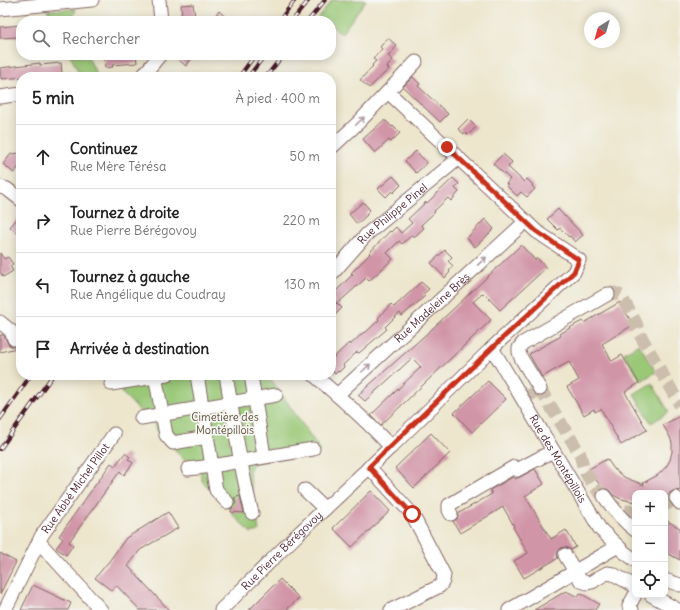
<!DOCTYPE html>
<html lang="fr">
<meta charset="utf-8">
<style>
:root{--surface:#fff;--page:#f2f2f2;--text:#222;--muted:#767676;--line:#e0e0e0}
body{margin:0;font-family:Delius,sans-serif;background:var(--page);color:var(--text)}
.controls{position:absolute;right:12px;bottom:12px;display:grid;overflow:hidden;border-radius:8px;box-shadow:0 2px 10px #0003}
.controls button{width:36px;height:36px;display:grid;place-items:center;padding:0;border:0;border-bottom:1px solid var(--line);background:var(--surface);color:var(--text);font:20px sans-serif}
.compass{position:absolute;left:584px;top:12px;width:36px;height:36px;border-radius:50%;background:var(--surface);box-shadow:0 2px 10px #0003;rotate:217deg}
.stop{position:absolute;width:12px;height:12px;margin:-9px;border:3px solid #c8321e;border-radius:50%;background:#fff}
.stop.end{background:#c8321e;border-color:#fff;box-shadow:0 1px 4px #0008}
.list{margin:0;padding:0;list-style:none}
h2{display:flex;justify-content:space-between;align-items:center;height:52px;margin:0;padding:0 16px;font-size:17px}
h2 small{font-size:13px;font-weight:400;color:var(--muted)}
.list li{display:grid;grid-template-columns:26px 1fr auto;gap:12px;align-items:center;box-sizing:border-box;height:64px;padding:0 16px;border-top:1px solid var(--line)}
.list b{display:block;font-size:15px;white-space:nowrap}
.list p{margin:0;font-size:13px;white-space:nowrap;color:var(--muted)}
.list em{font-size:13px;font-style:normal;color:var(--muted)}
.icon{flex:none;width:22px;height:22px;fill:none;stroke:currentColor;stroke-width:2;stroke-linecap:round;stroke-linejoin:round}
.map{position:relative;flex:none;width:680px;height:610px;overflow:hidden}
.search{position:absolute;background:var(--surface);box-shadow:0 2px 10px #0003;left:16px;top:16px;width:320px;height:44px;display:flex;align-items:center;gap:10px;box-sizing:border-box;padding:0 14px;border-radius:16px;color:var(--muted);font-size:15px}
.panel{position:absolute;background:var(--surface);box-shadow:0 2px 10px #0003;left:16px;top:72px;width:320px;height:308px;border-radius:16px}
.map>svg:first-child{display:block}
</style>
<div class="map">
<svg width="680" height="610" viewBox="0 0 680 610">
<rect width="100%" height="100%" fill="#f6f6f2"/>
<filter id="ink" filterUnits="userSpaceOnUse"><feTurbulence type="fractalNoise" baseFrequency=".025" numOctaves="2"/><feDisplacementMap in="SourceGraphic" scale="8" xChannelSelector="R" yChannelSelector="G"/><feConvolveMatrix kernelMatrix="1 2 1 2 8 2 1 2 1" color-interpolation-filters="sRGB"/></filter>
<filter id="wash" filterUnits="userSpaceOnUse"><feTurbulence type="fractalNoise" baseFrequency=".012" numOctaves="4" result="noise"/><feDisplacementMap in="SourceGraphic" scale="16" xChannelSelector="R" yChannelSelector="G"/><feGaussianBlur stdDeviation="0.9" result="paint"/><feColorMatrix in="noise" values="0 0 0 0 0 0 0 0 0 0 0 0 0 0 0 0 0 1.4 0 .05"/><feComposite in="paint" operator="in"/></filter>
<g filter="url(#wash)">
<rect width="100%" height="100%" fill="#ede6cd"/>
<path fill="#9ac877" stroke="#727451" d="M332,0H366L342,33L331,26V21H322L318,18Z
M76,9L71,21H53L47,10Z
M70,55H87L98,77H81Z
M639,344L656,372L641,381L624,353Z
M107,375H268L321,451L254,462L249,471L259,531L251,533L232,514L231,507H227L202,481L199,464L190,466L155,428L151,412L142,413L123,394L120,379L111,380Z
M652,383L669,412L651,423L634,394Z"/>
<g id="blocks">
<path fill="#d195a8" d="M193,4L195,17L182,18L181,5Z
M219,11L230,21H211Z
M21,25V32H18L19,37L0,38V27Z
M388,38L397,46L388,56L393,60L387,67L389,69L369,88L360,80L373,66L372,65L376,61L373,59L382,49L380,47Z
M104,55H136L137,63L112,65L113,67L105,68Z
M173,55H194L186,66Z
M40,63V65L61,63L62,74L1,79L0,68Z
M413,77L420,84L418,86L448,114L440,122L403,87Z
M468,119L476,127L468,135L465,132L464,134L458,129Z
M383,121H386L392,127L393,126L400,133L391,142L389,140L375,153L363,139Z
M416,151L427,163L416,173L405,161Z
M21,153V164L14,173L3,164L11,154Z
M503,154L512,162L508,167L524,182L527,179L533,185L532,186L535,189L527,197L521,192L517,196L507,186L508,185L506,184L510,179L493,164Z
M393,176L401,185L393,193L392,191L386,197L378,189Z
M453,178L459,184L455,188L459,192L451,201L448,198L434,211L435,212L421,225L424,228L414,237L412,235L402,244L399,241L387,253L393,259L369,281L366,278L337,304L331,297V296L353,274L351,273L370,254L369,253L390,231L391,232L396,227L401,233L412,223L408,219L426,202L427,203Z
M363,202L370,210L366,214L367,215L357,224L349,214Z
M558,209L565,217V216L583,235L575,242L570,236L569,237L560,228L558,230L547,219Z
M21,214V236L10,227Z
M485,219L494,229L475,247L467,238Z
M521,245L535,260L537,258L546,268L500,310L483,293L473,302L491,320L381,425L371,415L421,367L412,358L365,401L358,395L432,329Z
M445,250L452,257L448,261L453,266L449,271L450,272L445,278L431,263Z
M0,253L4,259L8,257L13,264L10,266L13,271L3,277L0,272Z
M421,282L429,289L423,294L425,296L402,316L400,313L395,317L385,327L387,329L359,353L357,352L343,365L344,367L339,372L338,371L335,374L331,369V360L349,343L350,345L364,332L365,333L379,320L378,318L391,304L394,307Z
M335,301L342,308L331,319V305Z
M620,302L633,325L602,344L612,361L622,355L639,383L625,392L647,430L621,445L601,409L595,412L594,409L584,415L567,387L579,380L569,362L542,377L529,354L561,336L560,334L578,323L583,321L584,323Z
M0,335H3L4,336L7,342L9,345L13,347L17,346V348L0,352Z
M488,381L506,399L472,432L454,413Z
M680,416V491L675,490L671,492L668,495V500L665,502V493H635V502L621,499L613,495L610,491L607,489L603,488L596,480L589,469L607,459L614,469L621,475L626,478L644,485L643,483L658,475L666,467L670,460L672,452V443L670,437L663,425Z
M431,433L450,453L414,488L395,468Z
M125,453L130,457L128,459L133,463L124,475L120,471L69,542L73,545L66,555L56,548L63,539L59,536L111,463L115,466Z
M535,469L544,484L525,496L551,539L566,530L576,547L571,550L568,548L565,547L561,548L558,552L557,555L558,558L524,578L514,561L528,553L513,527L514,526L503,507L460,533L453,521L457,519L459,513L492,494L490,490L513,477L515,479L520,477Z
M371,491L390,511L352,547L333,528Z
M240,496L244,513L231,512V509L236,503L234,498Z
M168,512L178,528L140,550L128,566L169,610H140L116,585L112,591L95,578L110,560L126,538Z
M665,520L680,528V560L665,552Z
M0,553L16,562L0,594Z
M280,579L299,598L286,610H249Z
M33,585L71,603L68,610H21Z
M566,591L578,597L580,593L599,604L595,610H534Z"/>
</g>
</g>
<g filter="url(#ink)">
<use href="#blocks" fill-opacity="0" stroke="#836564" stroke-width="1"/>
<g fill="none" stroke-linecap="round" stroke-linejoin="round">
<path stroke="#ccbead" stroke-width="13" stroke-dasharray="13 6" stroke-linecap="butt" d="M608,294C614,292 616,293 621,296L636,323L639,333L680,405
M523,399L540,389L580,454L584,470L594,486L612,504L617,508L625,511L635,512
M665,505L680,495"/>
<g stroke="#836564" stroke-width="15">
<g id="minor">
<path d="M159,0L161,21"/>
<path d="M0,9L92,0"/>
<path d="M142,77L160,55"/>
<path d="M0,97L21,94"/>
<path d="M331,148L359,122L416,62"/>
<path d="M0,187L7,189L21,200"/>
<path id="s1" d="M331,275L367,234L459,158"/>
<path d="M0,322L11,331L14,339"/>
<path id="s2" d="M492,348L600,529L624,552L635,560"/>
<path d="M155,375L166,435L173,443L207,437"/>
<path d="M197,375L216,490L227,502"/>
<path d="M226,375C234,421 240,468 252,513"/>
<path d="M251,375L264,456"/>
<path d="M314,375C341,398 367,421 391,447"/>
<path d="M111,384L167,375"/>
<path d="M540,389L521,358L519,352V348L523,343L608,294"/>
<path id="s3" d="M337,395L526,221"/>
<path d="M141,418L276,395"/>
<path d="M369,467L412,514L444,575L443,581L440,586L391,610"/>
<path d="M188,469L212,466L313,449"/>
<path d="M305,490L325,509"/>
<path d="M604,496C613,509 623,521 635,530"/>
<path d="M676,498L680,503"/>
<path d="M451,514L449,510V505L514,467L517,470L553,451"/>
<path d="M39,542L101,610"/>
<path d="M565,555L581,581L587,583L592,582L598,578L607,573L613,574L635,586"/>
<path d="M665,580L680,585"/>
<path d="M651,595L678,610"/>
<path id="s4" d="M5,610L42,535L114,434"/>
<path id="s5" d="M221,610L298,534L391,447L492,348L574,272L579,260L536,231L388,92"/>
<path d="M509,610L618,546"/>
<path d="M632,610L629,606L635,595"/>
</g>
</g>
<use href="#minor" stroke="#fff" stroke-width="13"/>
<g stroke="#4a1f2b" stroke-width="4">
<path id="rail" d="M279,21L295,0
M292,21L309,0
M308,21L325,0
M239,77L255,55
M248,77L265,55
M266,77L283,55
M0,419L31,375
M0,449L53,375"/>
</g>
<use href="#rail" stroke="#f6f6f2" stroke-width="2.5" stroke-dasharray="8" stroke-linecap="butt"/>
</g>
<defs><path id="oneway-shaft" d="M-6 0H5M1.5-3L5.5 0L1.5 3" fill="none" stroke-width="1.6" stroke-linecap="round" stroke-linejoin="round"/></defs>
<g stroke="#ae9aa0">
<use href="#oneway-shaft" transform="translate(360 121) rotate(-44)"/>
<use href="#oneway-shaft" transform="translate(482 261) rotate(-43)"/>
<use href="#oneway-shaft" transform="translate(366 368) rotate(-42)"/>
</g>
</g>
<g fill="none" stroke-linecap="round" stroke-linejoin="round" filter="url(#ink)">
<path stroke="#c8321e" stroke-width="5" d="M412,514L369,467L492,348L574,272L579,260L536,231L447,147"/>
</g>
<g text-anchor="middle" stroke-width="3.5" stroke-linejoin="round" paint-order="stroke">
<g font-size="11" fill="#4a1f2b" stroke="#f6f6f2">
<text dy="4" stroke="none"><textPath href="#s1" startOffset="87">Rue Philippe Pinel</textPath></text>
<text dy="4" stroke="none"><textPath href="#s3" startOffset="129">Rue Madeleine Brès</textPath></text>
<text dy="4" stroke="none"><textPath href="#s2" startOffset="129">Rue des Montépillois</textPath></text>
<text dy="4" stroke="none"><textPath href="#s4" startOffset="141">Rue Abbé Michel Pillot</textPath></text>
<text dy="4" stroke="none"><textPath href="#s5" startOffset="85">Rue Pierre Bérégovoy</textPath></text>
</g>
<g font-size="11" fill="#625242" stroke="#f6f6f2">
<text x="225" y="421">Cimetière des<tspan x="225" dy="13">Montépillois</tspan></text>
</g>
</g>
</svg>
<div class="controls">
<button>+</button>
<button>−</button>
<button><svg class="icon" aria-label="locate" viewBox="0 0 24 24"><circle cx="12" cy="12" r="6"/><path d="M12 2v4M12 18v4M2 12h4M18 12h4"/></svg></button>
</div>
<svg class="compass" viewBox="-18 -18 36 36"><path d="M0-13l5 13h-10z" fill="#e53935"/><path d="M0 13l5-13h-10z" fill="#767676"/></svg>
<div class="stop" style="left:412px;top:514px"></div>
<div class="stop end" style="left:447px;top:147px"></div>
<div class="search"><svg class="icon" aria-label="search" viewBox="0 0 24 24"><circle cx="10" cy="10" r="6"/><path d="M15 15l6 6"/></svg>Rechercher</div>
<section class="panel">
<h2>5 min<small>À pied · 400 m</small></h2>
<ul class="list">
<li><svg class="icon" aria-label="ahead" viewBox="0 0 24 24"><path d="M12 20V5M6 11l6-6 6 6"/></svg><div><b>Continuez</b><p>Rue Mère Térésa</p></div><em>50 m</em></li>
<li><svg class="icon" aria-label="right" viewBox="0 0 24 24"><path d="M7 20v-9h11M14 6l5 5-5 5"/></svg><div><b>Tournez à droite</b><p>Rue Pierre Bérégovoy</p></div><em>220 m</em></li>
<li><svg class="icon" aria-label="left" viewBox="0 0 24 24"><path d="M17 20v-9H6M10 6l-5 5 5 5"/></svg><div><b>Tournez à gauche</b><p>Rue Angélique du Coudray</p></div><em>130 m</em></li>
<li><svg class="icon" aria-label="arrive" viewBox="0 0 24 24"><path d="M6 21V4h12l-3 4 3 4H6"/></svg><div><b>Arrivée à destination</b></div></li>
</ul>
</section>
</div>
